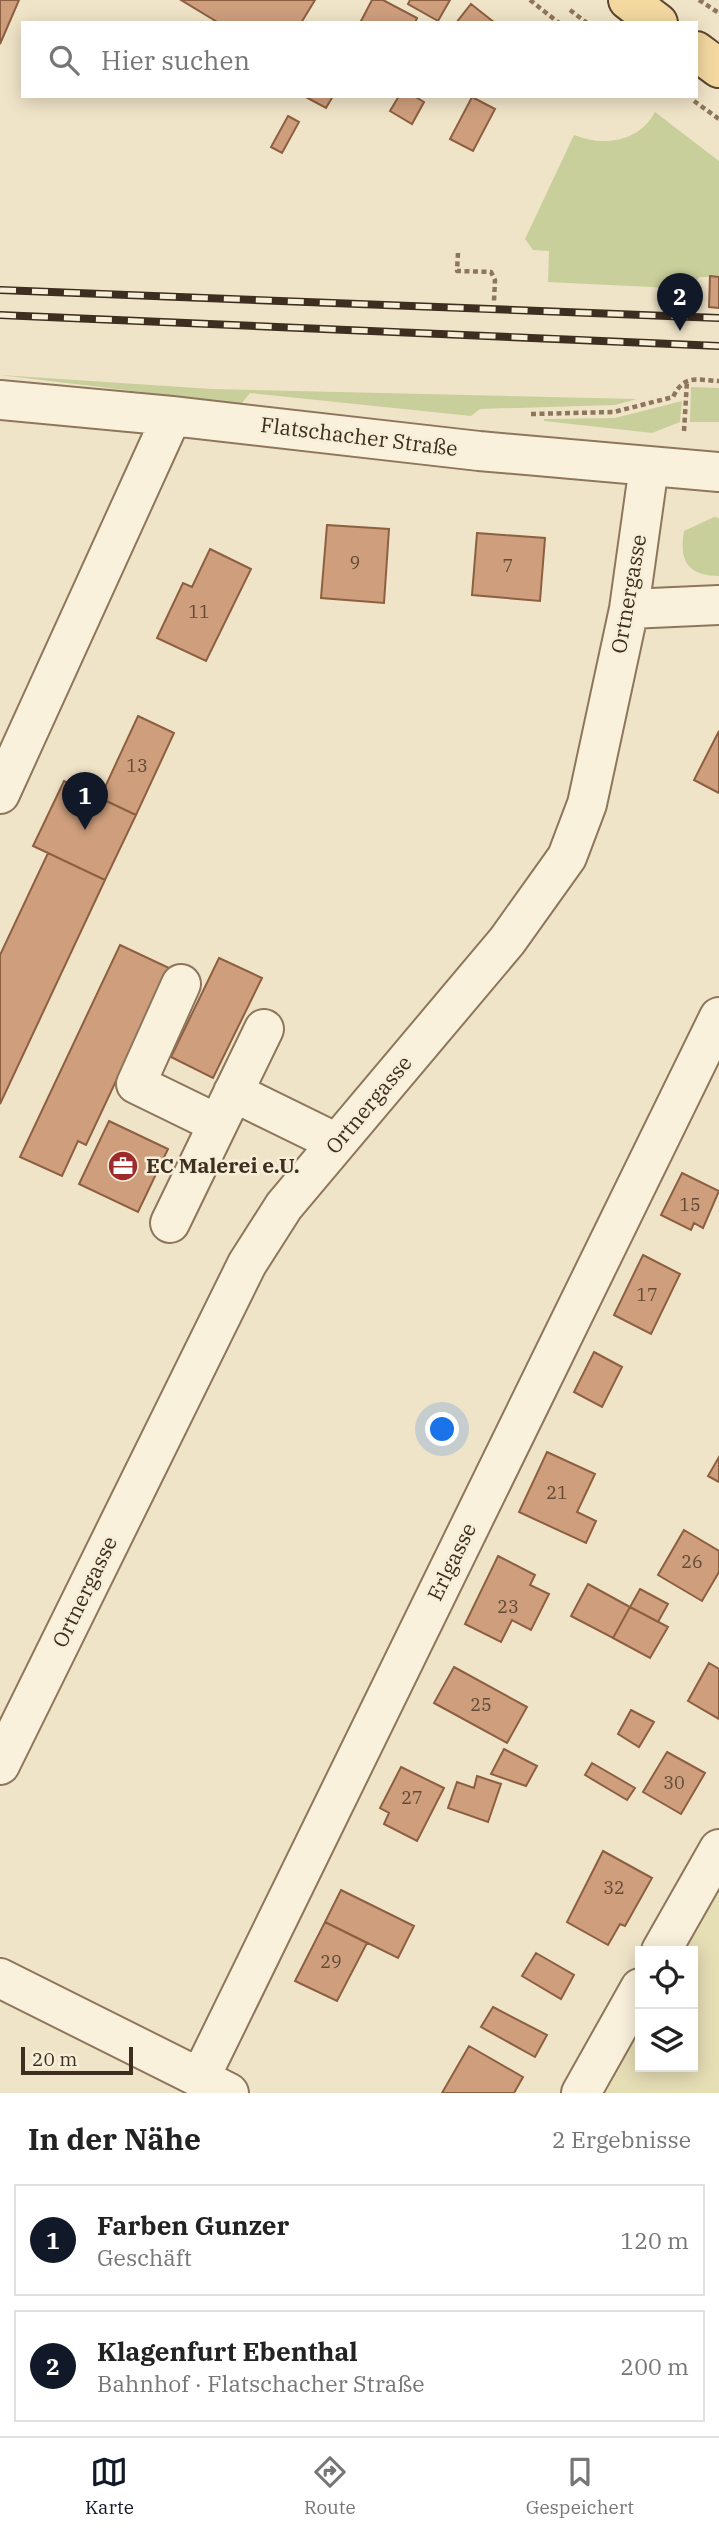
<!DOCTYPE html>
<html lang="de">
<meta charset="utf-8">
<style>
:root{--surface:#fff;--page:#f2f2f2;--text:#222;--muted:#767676;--line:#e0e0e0;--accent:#111827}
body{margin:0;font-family:"IBM Plex Serif",serif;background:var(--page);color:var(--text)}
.controls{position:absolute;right:21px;bottom:21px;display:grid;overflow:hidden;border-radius:0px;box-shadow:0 4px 18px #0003}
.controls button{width:63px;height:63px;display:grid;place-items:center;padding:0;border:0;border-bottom:2px solid var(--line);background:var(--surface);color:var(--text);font:35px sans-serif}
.scale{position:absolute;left:21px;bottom:18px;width:112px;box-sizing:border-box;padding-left:7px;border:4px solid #3d2e20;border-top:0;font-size:19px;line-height:24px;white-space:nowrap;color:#3d2e20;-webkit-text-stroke:5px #f7eed8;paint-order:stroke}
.you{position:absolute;left:443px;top:1430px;width:24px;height:24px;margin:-18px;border:5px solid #fff;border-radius:50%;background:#1a73e8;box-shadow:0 0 0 10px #1a73e833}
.badge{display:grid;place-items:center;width:46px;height:46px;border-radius:50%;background:var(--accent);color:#fff;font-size:23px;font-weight:700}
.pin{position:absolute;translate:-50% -58px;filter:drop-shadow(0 2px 4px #0008)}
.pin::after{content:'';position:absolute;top:37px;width:24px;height:21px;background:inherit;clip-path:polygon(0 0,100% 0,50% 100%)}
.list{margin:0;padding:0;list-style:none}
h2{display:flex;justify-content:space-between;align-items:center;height:91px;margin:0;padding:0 28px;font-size:30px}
h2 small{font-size:23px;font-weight:400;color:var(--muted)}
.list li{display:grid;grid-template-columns:46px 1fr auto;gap:21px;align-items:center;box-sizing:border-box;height:112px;margin:0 14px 14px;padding:0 14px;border:2px solid var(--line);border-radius:0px}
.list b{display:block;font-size:26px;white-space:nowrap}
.list p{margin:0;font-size:23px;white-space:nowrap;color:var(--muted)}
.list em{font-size:23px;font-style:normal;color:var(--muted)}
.icon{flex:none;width:38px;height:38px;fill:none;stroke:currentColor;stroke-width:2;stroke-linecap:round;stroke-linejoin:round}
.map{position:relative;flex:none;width:719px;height:2093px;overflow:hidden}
.search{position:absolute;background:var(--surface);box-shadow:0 4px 18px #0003;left:21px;right:21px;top:21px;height:77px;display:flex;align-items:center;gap:18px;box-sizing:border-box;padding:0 24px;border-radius:0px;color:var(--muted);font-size:26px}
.sheet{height:343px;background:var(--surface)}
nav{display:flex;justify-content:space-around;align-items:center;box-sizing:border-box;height:98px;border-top:2px solid var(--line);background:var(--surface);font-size:19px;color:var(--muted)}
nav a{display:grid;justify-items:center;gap:4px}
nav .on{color:var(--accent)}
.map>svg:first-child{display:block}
</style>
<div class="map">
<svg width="719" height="2093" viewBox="0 0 719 2093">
<rect width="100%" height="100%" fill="#f0e4c8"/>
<path fill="#e6deb5" d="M719,1888V2093H606L640,2030V2067H693V1951H684Z"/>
<path fill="#c9cf9b" d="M655,112L719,161V277H699L691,289L548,282L549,251L533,250L525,239L574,135C604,147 639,142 655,112Z
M0,375L212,389L637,399L615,405L480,409L471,416L250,393L241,404Z
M691,387L719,388V422H690Z
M682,401L680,422L652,433L544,421V419L615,418Z
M714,517L719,518V576C687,576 679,560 684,531Z"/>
<path fill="#cf9f7d" stroke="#8d5f41" stroke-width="2" d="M0,0H19L0,44Z
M181,0H315L301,23H219Z
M372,0H383L417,18L415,23H360Z
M410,0H450L438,21L408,4Z
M471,4L495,23H456Z
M304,96H333L326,108Z
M399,96H414L424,102L412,124L390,111Z
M472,97L495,109L473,151L450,139Z
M288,116L299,122L282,153L271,147Z
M710,276L719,277V308L709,307Z
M327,525L389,529L384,603L321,598Z
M477,533L545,538L540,601L472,595Z
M210,549L251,569L206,661L157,638L183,583L192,587Z
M138,716L174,733L136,815L100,798Z
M719,731V793L694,780Z
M64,781L136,815L105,880L33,846Z
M48,853L105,880L0,1104V955Z
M120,945L169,968L86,1145L78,1141L62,1176L20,1157Z
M219,958L262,978L213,1078L171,1057Z
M109,1121L168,1149L138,1212L79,1184Z
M682,1173L719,1191L703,1228L694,1223L691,1230L661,1215Z
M643,1255L680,1274L651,1334L614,1315Z
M594,1352L622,1367L602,1407L574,1392Z
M547,1452L595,1474L577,1512L596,1521L586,1543L519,1512Z
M719,1457V1482L708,1476Z
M684,1530L719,1551V1572L702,1601L658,1575Z
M498,1556L535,1575L530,1585L549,1594L531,1630L512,1620L501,1642L465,1624Z
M588,1584L630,1607L613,1638L571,1616Z
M640,1589L668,1604L658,1622L630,1607Z
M630,1607L668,1627L650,1658L613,1638Z
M709,1663L719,1669V1719L688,1701Z
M454,1667L527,1707L507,1743L434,1703Z
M631,1710L654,1722L639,1747L618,1734Z
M504,1749L537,1766L526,1786L491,1774Z
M667,1752L705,1773L681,1814L643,1792Z
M592,1763L635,1788L627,1800L585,1775Z
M401,1767L444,1788L417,1841L384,1824L389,1813L380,1808Z
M477,1776L501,1784L488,1822L448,1808L457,1782L474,1788Z
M603,1851L652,1878L625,1926L620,1924L608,1945L567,1922Z
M341,1890L414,1926L398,1958L325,1922Z
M325,1922L367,1943L337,2001L295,1981Z
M536,1953L574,1975L561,1999L522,1976Z
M493,2007L547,2035L535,2057L481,2027Z
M469,2046L523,2077L514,2093H442Z"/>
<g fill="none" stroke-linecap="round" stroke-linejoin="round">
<g stroke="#8d765c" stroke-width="42">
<path id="minor" d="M0,400L172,416L479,451L719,472
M629,609L719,605
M0,794L172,416
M181,984L136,1084L218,1124
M233,1092L337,1143
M170,1223L264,1029
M0,1765L247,1264L284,1206L507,941L567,857L587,804L629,609L649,466
M661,1951L719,1849
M0,1978L200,2078
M229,2093L200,2078L719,1017
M581,2093L640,1988"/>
</g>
<g stroke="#5b4430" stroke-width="42">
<path id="major" d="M628,0L658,23
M696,51L719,68"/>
</g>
<path stroke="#8d765c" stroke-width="4.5" stroke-dasharray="5 3.5" stroke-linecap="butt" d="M530,0L559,23
M699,0L719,13
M570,10L587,23
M694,101L719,119
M458,253L457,271L491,272L495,280L494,301
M531,414L614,412L673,397C684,374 697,380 719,381
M684,431L687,381"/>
<use href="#minor" stroke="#faf1dc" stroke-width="38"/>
<use href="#major" stroke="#f3d9a0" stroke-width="38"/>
<g stroke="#3d2e20" stroke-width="8">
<path id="rail" d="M0,290L719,318
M0,315L719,346"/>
</g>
<use href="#rail" stroke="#f7eed8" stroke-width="5" stroke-dasharray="16" stroke-linecap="butt"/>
</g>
<defs>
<g id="office-disc" transform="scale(1.575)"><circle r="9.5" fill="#9e2a2b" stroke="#f7eed8"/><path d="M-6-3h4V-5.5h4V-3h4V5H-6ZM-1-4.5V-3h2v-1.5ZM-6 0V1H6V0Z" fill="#fff"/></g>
</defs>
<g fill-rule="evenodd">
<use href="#office-disc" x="123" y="1166"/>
</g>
<g text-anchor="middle" stroke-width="5" stroke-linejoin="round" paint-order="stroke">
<g font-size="18" fill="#624a37">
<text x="355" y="569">9</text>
<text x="508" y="572">7</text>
<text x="199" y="618">11</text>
<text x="137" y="772">13</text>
<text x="690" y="1211">15</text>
<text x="647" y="1301">17</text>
<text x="557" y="1499">21</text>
<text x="692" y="1568">26</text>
<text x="508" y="1613">23</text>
<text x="481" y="1711">25</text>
<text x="674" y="1789">30</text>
<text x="412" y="1804">27</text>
<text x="614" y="1894">32</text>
<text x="331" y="1968">29</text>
</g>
<g font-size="21" fill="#3d2e20" stroke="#f7eed8">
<text transform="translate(359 437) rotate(7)" y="7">Flatschacher Straße</text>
<text transform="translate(629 594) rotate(-80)" y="7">Ortnergasse</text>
<text transform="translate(369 1105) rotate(-50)" y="7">Ortnergasse</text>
<text transform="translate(452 1562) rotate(-64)" y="7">Erlgasse</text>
<text transform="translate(85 1592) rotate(-64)" y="7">Ortnergasse</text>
</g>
<g font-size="21" font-weight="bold" fill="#3d2e20" stroke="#f7eed8" text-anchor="start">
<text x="146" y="1173">EC Malerei e.U.</text>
</g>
</g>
</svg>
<div class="controls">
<button><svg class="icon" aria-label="locate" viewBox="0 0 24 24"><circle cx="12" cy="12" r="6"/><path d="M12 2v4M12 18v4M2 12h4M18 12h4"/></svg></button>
<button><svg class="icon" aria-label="layers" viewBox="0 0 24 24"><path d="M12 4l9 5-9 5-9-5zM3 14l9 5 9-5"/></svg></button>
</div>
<div class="scale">20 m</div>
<div class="you"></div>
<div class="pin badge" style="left:85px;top:830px">1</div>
<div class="pin badge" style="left:680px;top:331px">2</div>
<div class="search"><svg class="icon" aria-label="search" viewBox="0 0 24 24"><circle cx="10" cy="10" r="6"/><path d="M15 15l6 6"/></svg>Hier suchen</div>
</div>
<section class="sheet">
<h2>In der Nähe<small>2 Ergebnisse</small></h2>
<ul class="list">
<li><span class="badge">1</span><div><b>Farben Gunzer</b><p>Geschäft</p></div><em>120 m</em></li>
<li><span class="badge">2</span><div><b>Klagenfurt Ebenthal</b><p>Bahnhof · Flatschacher Straße</p></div><em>200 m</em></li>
</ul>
</section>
<nav>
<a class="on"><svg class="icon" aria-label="map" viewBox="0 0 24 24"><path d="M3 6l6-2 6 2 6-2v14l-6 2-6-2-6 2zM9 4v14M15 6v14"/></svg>Karte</a>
<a><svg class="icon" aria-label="directions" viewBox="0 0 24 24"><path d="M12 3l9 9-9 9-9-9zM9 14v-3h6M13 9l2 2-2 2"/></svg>Route</a>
<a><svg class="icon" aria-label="saved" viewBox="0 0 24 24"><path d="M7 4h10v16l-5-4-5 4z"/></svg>Gespeichert</a>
</nav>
